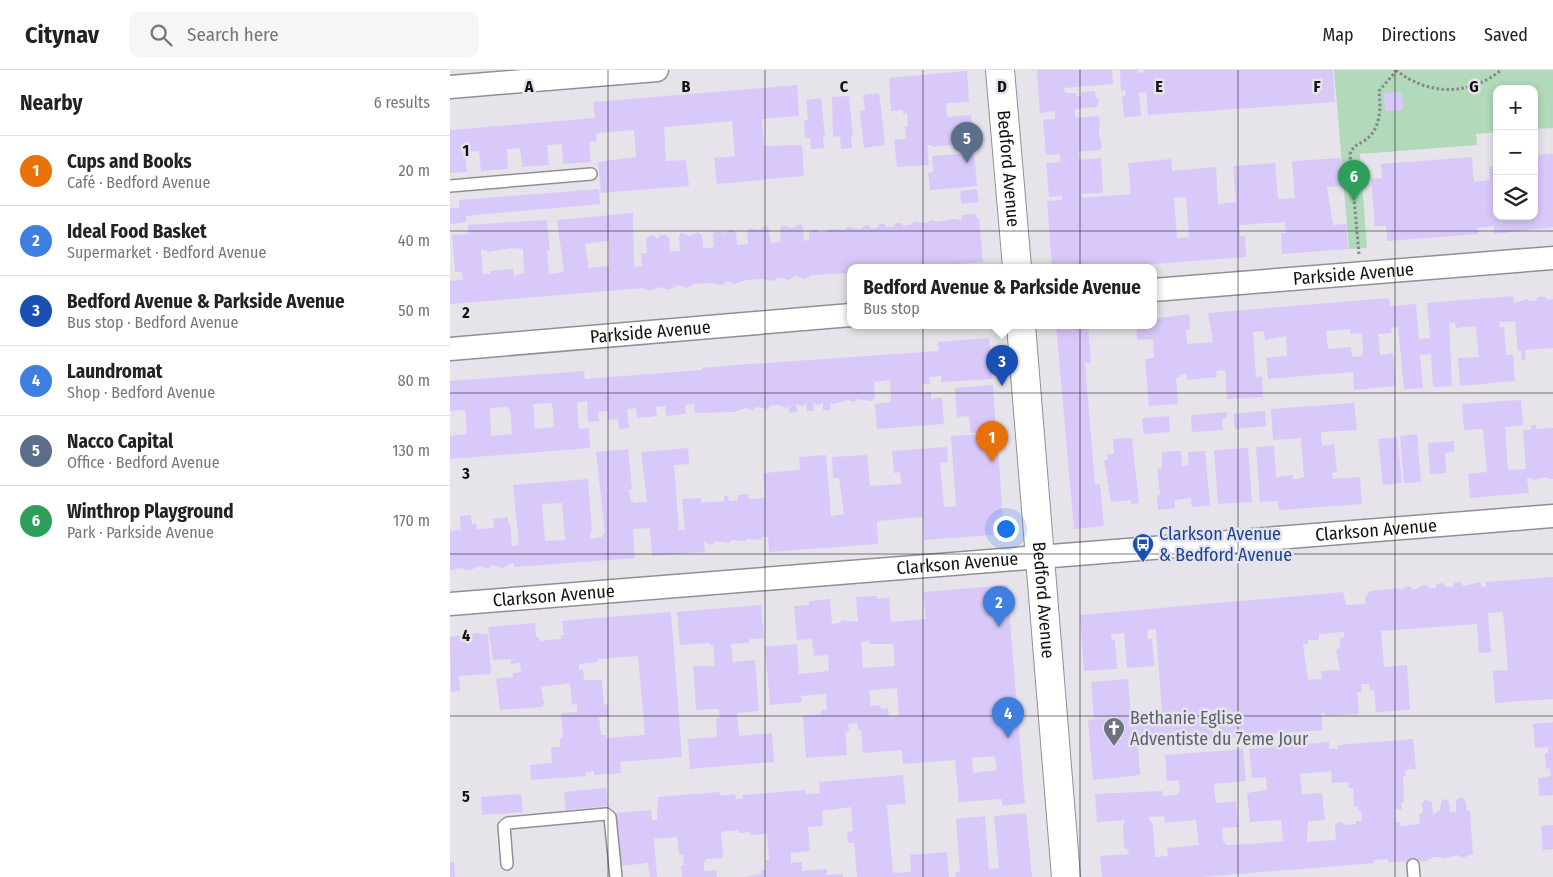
<!DOCTYPE html>
<meta charset="utf-8">
<style>
:root{--surface:#fff;--page:#f6f6f6;--text:#222;--muted:#767676;--line:#e0e0e0;--accent:#111827}
body{margin:0;font-family:"Fira Sans Condensed",sans-serif;background:var(--page);color:var(--text)}
.controls{position:absolute;right:15px;top:15px;display:grid;overflow:hidden;border-radius:10px;box-shadow:0 2px 8px #0003}
.controls button{width:45px;height:45px;display:grid;place-items:center;padding:0;border:0;border-bottom:1px solid var(--line);background:var(--surface);color:var(--text);font:25px sans-serif}
.you{position:absolute;left:555px;top:458px;width:18px;height:18px;margin:-12px;border:4px solid #fff;border-radius:50%;background:#1a73e8;box-shadow:0 0 0 8px #1a73e833}
.badge{display:grid;place-items:center;width:32px;height:32px;border-radius:50%;background:var(--accent);color:#fff;font-size:16px;font-weight:700}
.pin{position:absolute;translate:-50% -41px;filter:drop-shadow(0 1px 2px #0008)}
.pin::after{content:'';position:absolute;top:26px;width:18px;height:15px;background:inherit;clip-path:polygon(0 0,100% 0,50% 100%)}
.popup{position:absolute;left:397px;top:194px;width:310px;height:65px;box-sizing:border-box;display:grid;place-content:center;border-radius:10px;background:var(--surface);filter:drop-shadow(0 1px 4px #0005);font-size:16px;white-space:nowrap;color:var(--muted)}
.popup b{font-size:19px;color:var(--text)}
.popup::after{content:'';position:absolute;left:50%;top:100%;margin-left:-10px;border:10px solid transparent;border-top-color:var(--surface)}
.list{margin:0;padding:0;list-style:none}
h2{display:flex;justify-content:space-between;align-items:center;height:65px;margin:0;padding:0 20px;font-size:21px}
h2 small{font-size:16px;font-weight:400;color:var(--muted)}
.list li{display:grid;grid-template-columns:32px 1fr auto;gap:15px;align-items:center;box-sizing:border-box;height:70px;padding:0 20px;border-top:1px solid var(--line)}
.list b{display:block;font-size:19px;white-space:nowrap}
.list p{margin:0;font-size:16px;white-space:nowrap;color:var(--muted)}
.list em{font-size:16px;font-style:normal;color:var(--muted)}
.icon{flex:none;width:28px;height:28px;fill:none;stroke:currentColor;stroke-width:2;stroke-linecap:round;stroke-linejoin:round}
.map{position:relative;flex:none;width:1103px;height:807px;overflow:hidden}
header{display:flex;align-items:center;gap:30px;box-sizing:border-box;height:70px;padding:0 25px;background:var(--surface);border-bottom:1px solid var(--line)}
header strong{font-size:24px}
nav{display:flex;gap:28px;margin-inline-start:auto;font-size:18px}
.search{width:350px;height:45px;background:var(--page);display:flex;align-items:center;gap:12px;box-sizing:border-box;padding:0 18px;border-radius:10px;color:var(--muted);font-size:19px}
main{display:flex}
aside{flex:1;background:var(--surface)}
.map>svg:first-child{display:block}
</style>
<header>
<strong>Citynav</strong>
<div class="search"><svg class="icon" aria-label="search" viewBox="0 0 24 24"><circle cx="10" cy="10" r="6"/><path d="M15 15l6 6"/></svg>Search here</div>
<nav><a>Map</a><a>Directions</a><a>Saved</a></nav>
</header>
<main>
<aside>
<h2>Nearby<small>6 results</small></h2>
<ul class="list">
<li><span class="badge" style="background:#e8710a">1</span><div><b>Cups and Books</b><p>Café · Bedford Avenue</p></div><em>20 m</em></li>
<li><span class="badge" style="background:#3f7fe0">2</span><div><b>Ideal Food Basket</b><p>Supermarket · Bedford Avenue</p></div><em>40 m</em></li>
<li><span class="badge" style="background:#1a4fb4">3</span><div><b>Bedford Avenue &amp; Parkside Avenue</b><p>Bus stop · Bedford Avenue</p></div><em>50 m</em></li>
<li><span class="badge" style="background:#3f7fe0">4</span><div><b>Laundromat</b><p>Shop · Bedford Avenue</p></div><em>80 m</em></li>
<li><span class="badge" style="background:#5c6f8a">5</span><div><b>Nacco Capital</b><p>Office · Bedford Avenue</p></div><em>130 m</em></li>
<li><span class="badge" style="background:#2e9e5b">6</span><div><b>Winthrop Playground</b><p>Park · Parkside Avenue</p></div><em>170 m</em></li>
</ul>
</aside>
<div class="map">
<svg width="1103" height="807" viewBox="0 0 1103 807">
<rect width="100%" height="100%" fill="#e6e4ea"/>
<path fill="#b2d9ba" d="M884,0H1103V58L1084,59V19H1047V62L1026,64L1027,75L910,84L917,178L899,179Z"/>
<path fill="#d9c8fa" fill-rule="evenodd" d="M587,0H662L663,14L614,18L615,23H626V26H631V22L645,21L646,27L649,29L647,37L625,39V48L647,46L650,48L649,63L652,77L650,80L628,82L629,90L651,88L653,123L631,124L632,128L681,124L678,93L721,89L722,101L766,97L768,134L786,132L783,96L825,93L828,129L845,128L842,91L891,88L893,116L877,117L883,155L896,154L898,179L832,184L831,163H836L835,152L789,155L790,166H795L796,187L665,197H602L597,131L612,130V126L599,127L596,93L611,92L610,87L609,84L596,85L593,50L605,49V41L590,43ZM736,127L739,167L727,168L724,128Z
M670,0H687V3L694,2V0H883L885,32L698,45L696,22L689,23L691,46L674,47L672,26L676,25L675,20L671,21Z
M517,1L519,32L496,33L497,47L521,45L523,73L482,77V75H477L479,95L447,97L444,70L456,69L455,57H458L457,43L453,44V40L441,41L439,8Z
M347,15L349,46L312,49L314,76L352,75L354,106L267,114L264,88L285,86L282,51L214,57L216,91L236,90L239,116L151,123L148,92L186,87L184,60L146,63L147,71L139,72L141,92L113,94L112,74L97,75L99,95L72,97L70,78L57,79L58,99L31,101L29,81L15,82L17,102L0,103V60L145,48L143,32Z
M952,22L953,40L935,41L934,23Z
M429,23L435,75L414,78L410,41L415,40L413,25Z
M399,26L403,66H401L402,78L391,79L390,66L383,67L382,27Z
M371,28L375,66H373L374,78L361,79L360,68H355L354,51L358,50L356,30Z
M524,83L527,116L480,120L478,103L483,102L482,86Z
M1103,84V157L1044,164V156L1027,158L1028,164L937,171L936,156H925L921,109L932,108L931,94L1022,87L1024,112L1040,110L1039,97L1047,96V146H1084V85Z
M149,119L150,134L16,146V152L0,154V138H9V130Z
M527,119L529,132L511,134L510,121Z
M183,143L184,197L192,196L191,183H197L196,170L199,166H204L207,169L211,165H216L219,168L220,182L230,181L229,167L231,163L240,166L248,162L252,165L253,178H259L264,177L263,164L267,161L274,163L281,159L286,162L287,175H292L298,174L297,161L299,158L309,160L312,157L318,156L321,173L331,172L330,159L332,155L342,158L351,154L353,157L354,171L359,170V163L362,160L367,159L369,162H376L380,159L394,160L398,157L411,159L414,156L419,155L421,159L427,158L430,154H434L437,157H443L447,153H451L454,156L461,155L464,152L477,153L481,150L488,152L502,149L512,150V145L526,144L527,149L529,148L533,192L468,197H401V203L362,205L355,209L346,206L339,210L329,207L322,211L313,209L295,210L285,214L278,211L272,215L262,213L244,214L237,218L228,215L219,220L211,217L200,221L193,218L0,234V211L13,210L12,202H5L2,165L18,164V155L97,150L100,181H97L99,204L114,202L107,150ZM156,171L159,172V196L139,198L135,174ZM62,178L73,179L74,203L64,206L63,199L40,201V204H33L31,180H36L37,182Z
M1063,226L1064,233L1077,229L1080,231H1086L1088,227H1095L1098,230L1103,229V278L1075,280V290H1072L1071,280L1068,281L1065,251L1049,252L1050,257H1054L1056,285H1063L1065,311L1010,316L1008,288L1029,287L1026,256L1006,258L1005,252L999,253L1002,316L983,317L981,284L970,285L973,318L954,319L948,257L941,258L942,263L928,264L930,285L943,283L946,316L904,320L903,302L818,309L816,288L837,286L836,266L815,270L814,261L803,262L806,307L812,306L813,327L777,329L775,300L766,301L767,307L737,310L736,304L730,305V307L726,308L728,334L699,336L695,289L704,288L703,269L687,270L686,255H703V249L739,244L740,260H736L737,274L763,272L758,243L939,228L940,236L966,234L969,269L980,268L977,233ZM900,259V264L912,263L913,282L911,286L902,287L901,277L878,279L876,261Z
M606,255H638L641,293H635L645,415L650,414L654,456L624,459Z
M539,268L542,309L491,312V306L479,307L480,314H472L473,323L481,322V329L492,328L494,354L427,359L425,334L441,332L440,310L424,312L425,328L421,331L407,329L404,332L398,330L383,334L380,331L381,340H373V332L370,335L363,333L364,341H357L356,333L353,336L346,334L347,342L339,343V335L337,338L329,335L319,336V339L306,337L302,340L295,338L285,342L245,343L244,334L235,335L236,344L216,346L215,336L206,337L207,346L187,348L186,338L177,339L179,358L169,359L168,349L158,350V341L148,342L149,351L138,352L137,331L128,332L127,335L129,359L139,358L140,378L0,389V366L17,364L15,340L0,341V311L134,301L135,309L252,300V298L285,295L489,281L488,272ZM102,333L104,357L85,359L83,334ZM57,337L60,340L62,364L41,366L40,338Z
M543,315L546,361L521,363L519,346L507,347L505,318Z
M1071,330L1073,355L1055,357L1058,400L1076,399L1073,360H1081V355H1086V359L1103,358V409H1097V407L1083,410L1082,408H1077L1079,423L1020,428L1018,404L1037,402L1033,359L1014,360L1012,334Z
M904,333L907,360L871,362L872,376L884,374L887,402L882,403L883,409L910,407L912,434L829,440L828,431L810,432L806,377L824,376L826,407L843,405V410L854,407L851,368L823,370L821,339Z
M815,341L816,356L785,359L783,344Z
M777,342V348L772,349L773,360L742,362L741,345Z
M719,346L720,362L694,364L692,348Z
M547,363L554,464L474,470L473,447L427,451L428,474L319,482L318,467H312L311,470L297,469L295,471L281,470L279,473L265,471L263,474H258L254,472L255,482L202,486L200,458L183,459L185,488L64,497V493L59,494L53,498L42,495L38,499L30,496L20,500L8,498L0,501V461L11,460L10,446L21,445L22,454L26,453L27,459L44,458L43,449L58,447V453H60L62,476L69,475L63,415L138,409L142,462H140V469L152,467L155,463L146,382L178,379L182,419H179L180,430L185,433L197,432L191,382L238,378L239,394L224,395L229,460H235L232,429L251,428V433L274,431V426H278L279,431L288,430V425L298,424L299,429L315,428L313,403L350,400L349,387L376,385L381,446L394,444L389,408H383L382,387L417,385L420,416L451,414L450,402L444,403L442,381L497,377L498,392L490,393L494,437L506,436L501,366ZM112,433L115,470L95,471L92,434Z
M967,364L971,412L954,413L950,366Z
M947,367L952,413L933,415L928,369Z
M682,368L689,433L681,434V430L661,432L654,390H658L657,384H664L663,369Z
M1004,371V382L995,383L996,403L980,404L978,373Z
M798,378L802,432L768,434L764,380Z
M731,381L732,396L739,395L738,382L755,381L760,435L742,437L741,428L725,430V438L708,440L707,425H710L707,399L712,398V382Z
M1103,507V629L1045,633L1043,601L1058,600L1053,542L1038,543L1041,582L1029,583L1027,554L931,561L934,597L957,595L960,640L926,642L924,620L920,621L919,614H911L912,622H907L909,644L875,646V643H871L873,660L770,668L768,640H761L763,669L688,675L690,705L643,710L638,650L660,648H644L641,612L678,609L681,646L712,644L706,559L697,560L698,569H702L704,596L677,598L674,563L661,564L662,570H665L667,599L634,601L630,545L893,522L896,535L916,534L915,528L920,521L950,518L951,520L954,517L959,516L963,519H967L971,516L976,515L980,518H985L987,514L993,513L996,517H1002L1004,513L1010,512L1014,516L1030,512L1032,517H1036V512ZM894,562V567L890,568V578L886,580L890,600L871,601L872,609L858,610L853,574H858V570H869V564Z
M557,515L575,733L552,736V729L509,732L505,690L453,694L452,680L413,683L411,660H408L407,653L398,654L399,661L395,662L397,685L356,688L353,646L371,644V640H377L376,624L351,626L352,632L320,635L315,577L347,574L349,604L379,601L378,585L364,586L362,569L347,570L344,536L359,535V531L380,529L382,554L390,553L392,550L408,552L406,527L427,526V529L439,528L441,552L476,549L473,522ZM419,571L420,574H443L445,596L413,598L411,572ZM447,618L449,646H439L438,638L431,639L430,635L421,636L419,620ZM545,686L547,700L523,703L522,688Z
M311,535L314,568L300,569L298,573L281,574L283,592L305,590L309,641L287,643L289,666L322,663L324,692L240,699L238,669L265,667L267,664L266,648H270L269,639L246,640L243,596H265L263,576L258,573L230,575L227,542Z
M221,542L232,687L170,692L171,703L144,705V701L136,702V706L81,710L80,695L102,693L101,677H110V668L113,667L111,643L127,642V634L122,635L120,613L91,617L94,634L92,637L50,640L46,609L63,607V603L71,602L70,593L61,594V589L43,590L38,557L85,553L86,567H89V571L111,569V565H114L112,551ZM188,586L195,665L156,668V665H151L149,647H159L158,634L154,635L152,610H134L133,599L129,600V594L148,592V589Z
M28,563L38,564L41,604L9,606L10,621L1,622L0,567Z
M1103,652V725L1089,726L1088,708L1101,706L1100,698L1096,699L1095,683H1098V677L1085,678L1083,654Z
M963,669L966,699L955,700L956,706H953L954,732H951L952,739L945,740L946,752H950V756L970,754L969,745L973,742L972,733L975,730L982,732L983,744L990,740L992,729L999,731L1000,742H1006V730L1013,727V729H1015L1017,741H1020L1023,784L1012,788L1007,785L992,789L989,787H983L977,791L938,792V789L924,790V793L751,807H652L650,786L679,784L678,780L674,778L673,756L675,750L647,752L645,724L712,721L713,726L727,725L730,721L729,710L717,711L715,685L793,679L796,711L764,714L766,733L785,731L786,734L788,757L772,758L773,771L776,775L801,774L833,771L831,750L800,752L797,723L817,720L816,707L802,708L799,679L879,672V679H888V675ZM881,701L882,713L898,712L899,718H903L904,737L908,736V741H911L912,751H906V754L893,755V752L885,753L886,770L857,772L858,751L875,750L872,723L852,724L850,704ZM714,746L715,753L746,750L749,775L717,778L718,786L705,787L703,755L698,747Z
M453,705L456,734L437,735L443,803L461,802L460,785L497,782L499,807H407L404,773H398L397,762L403,761L401,737L372,741L373,756L358,757L360,781L341,783V793L352,792V801L377,799V805L393,804V807H295L311,804V800H316L315,790H319L317,764L300,765V762L289,763L288,760L271,762L273,788L256,789L254,793V801L266,800L267,807H232L231,795H234L233,785H229L227,767L204,769L207,807H200L198,793L169,796L164,743L201,740L202,750H207L208,727L270,722V726L285,724L286,729H293V725L355,720L356,724L370,723L369,712Z
M156,718L158,736L116,740L114,722Z
M71,724L73,742L32,745L31,727Z
M576,743L582,807H506L505,802H510L506,749L535,746L539,799L549,798L544,746Z
M1103,755V779L1093,780L1091,756Z
M0,792H4L5,807H0Z"/>
<g fill="none" stroke-linecap="round" stroke-linejoin="round">
<g stroke="#918f95" stroke-width="14">
<path id="service" d="M0,116L141,104
M57,794L54,756L58,753L156,744L160,747L166,807
M963,795L964,807"/>
</g>
<g stroke="#918f95" stroke-width="25">
<g id="minor">
<path d="M0,17L207,0"/>
<path id="s1" d="M703,220L1103,188"/>
<path id="s2" d="M0,279L401,245"/>
<path id="s3" d="M0,534L1103,446"/>
</g>
</g>
<g stroke="#918f95" stroke-width="30">
<g id="tertiary">
<path id="s4" d="M550,0L567,197"/>
<path id="s5" d="M571,255L616,807"/>
</g>
</g>
<path stroke="#868589" stroke-width="3" stroke-dasharray="2.5 2.5" stroke-linecap="butt" d="M946,0C978,26 1020,26 1051,0
M909,184L900,84C904,75 907,75 914,71C931,60 931,38 929,21L946,1"/>
<use href="#service" stroke="#fff" stroke-width="11"/>
<use href="#minor" stroke="#fff" stroke-width="22"/>
<use href="#tertiary" stroke="#fff" stroke-width="28"/>
</g>
<path fill="none" stroke="#121113" stroke-width="1" stroke-opacity="0.55" d="M158,0V807M315,0V807M473,0V807M630,0V807M788,0V807M945,0V807M0,161H1103M0,323H1103M0,484H1103M0,646H1103"/>
<defs>
<g id="bus-pin" transform="scale(1.125)"><path d="M0 17L-7.5 6A9.5 9.5 0 1 1 7.5 6Z" fill="#1a4fb4" stroke="#e6e4ea"/><path d="M-5-6H5V4H4V6H2V4H-2V6H-4V4H-5ZM-3.5-4V0h7V-4ZM-3.5 1.2v1.5H-2V1.2ZM2 1.2v1.5H3.5V1.2Z" fill="#fff"/></g>
<g id="church-pin" transform="scale(1.125)"><path d="M0 17L-7.5 6A9.5 9.5 0 1 1 7.5 6Z" fill="#6b7280" stroke="#e6e4ea"/><path d="M-1.2-6h2.4v3.5h3.3v2.4h-3.3V6h-2.4V-.1h-3.3v-2.4h3.3Z" fill="#fff"/></g>
</defs>
<g fill-rule="evenodd">
<use href="#bus-pin" x="693" y="474"/>
<use href="#church-pin" x="664" y="658"/>
</g>
<g text-anchor="middle" stroke-width="5" stroke-linejoin="round" paint-order="stroke">
<g font-size="18" fill="#121113" stroke="#e6e4ea">
<text dy="6" stroke="none"><textPath href="#s4" startOffset="99">Bedford Avenue</textPath></text>
<text dy="6" stroke="none"><textPath href="#s1" startOffset="201">Parkside Avenue</textPath></text>
<text dy="6" stroke="none"><textPath href="#s2" startOffset="201">Parkside Avenue</textPath></text>
<text dy="6" stroke="none"><textPath href="#s3" startOffset="929">Clarkson Avenue</textPath></text>
<text dy="6" stroke="none"><textPath href="#s3" startOffset="509">Clarkson Avenue</textPath></text>
<text dy="6" stroke="none"><textPath href="#s3" startOffset="104">Clarkson Avenue</textPath></text>
<text dy="6" stroke="none"><textPath href="#s5" startOffset="276">Bedford Avenue</textPath></text>
</g>
<g font-size="18" fill="#164399" stroke="#e6e4ea" text-anchor="start">
<text x="709" y="470">Clarkson Avenue<tspan x="709" dy="21">&amp; Bedford Avenue</tspan></text>
</g>
<g font-size="18" fill="#5b616d" stroke="#e6e4ea" text-anchor="start">
<text x="680" y="654">Bethanie Eglise<tspan x="680" dy="21">Adventiste du 7eme Jour</tspan></text>
</g>
</g>
<g font-size="16" text-anchor="middle" font-weight="bold" fill="#121113" stroke="#e6e4ea" stroke-width="5" stroke-linejoin="round" paint-order="stroke">
<text x="79" y="22">A</text>
<text x="236" y="22">B</text>
<text x="394" y="22">C</text>
<text x="552" y="22">D</text>
<text x="709" y="22">E</text>
<text x="867" y="22">F</text>
<text x="1024" y="22">G</text>
<text x="16" y="86">1</text>
<text x="16" y="248">2</text>
<text x="16" y="409">3</text>
<text x="16" y="571">4</text>
<text x="16" y="732">5</text>
</g>
</svg>
<div class="controls">
<button>+</button>
<button>−</button>
<button><svg class="icon" aria-label="layers" viewBox="0 0 24 24"><path d="M12 4l9 5-9 5-9-5zM3 14l9 5 9-5"/></svg></button>
</div>
<div class="you"></div>
<div class="pin badge" style="left:542px;top:392px;background:#e8710a">1</div>
<div class="pin badge" style="left:549px;top:557px;background:#3f7fe0">2</div>
<div class="pin badge" style="left:552px;top:316px;background:#1a4fb4">3</div>
<div class="popup"><b>Bedford Avenue &amp; Parkside Avenue</b>Bus stop</div>
<div class="pin badge" style="left:558px;top:668px;background:#3f7fe0">4</div>
<div class="pin badge" style="left:517px;top:93px;background:#5c6f8a">5</div>
<div class="pin badge" style="left:904px;top:131px;background:#2e9e5b">6</div>
</div>
</main>
